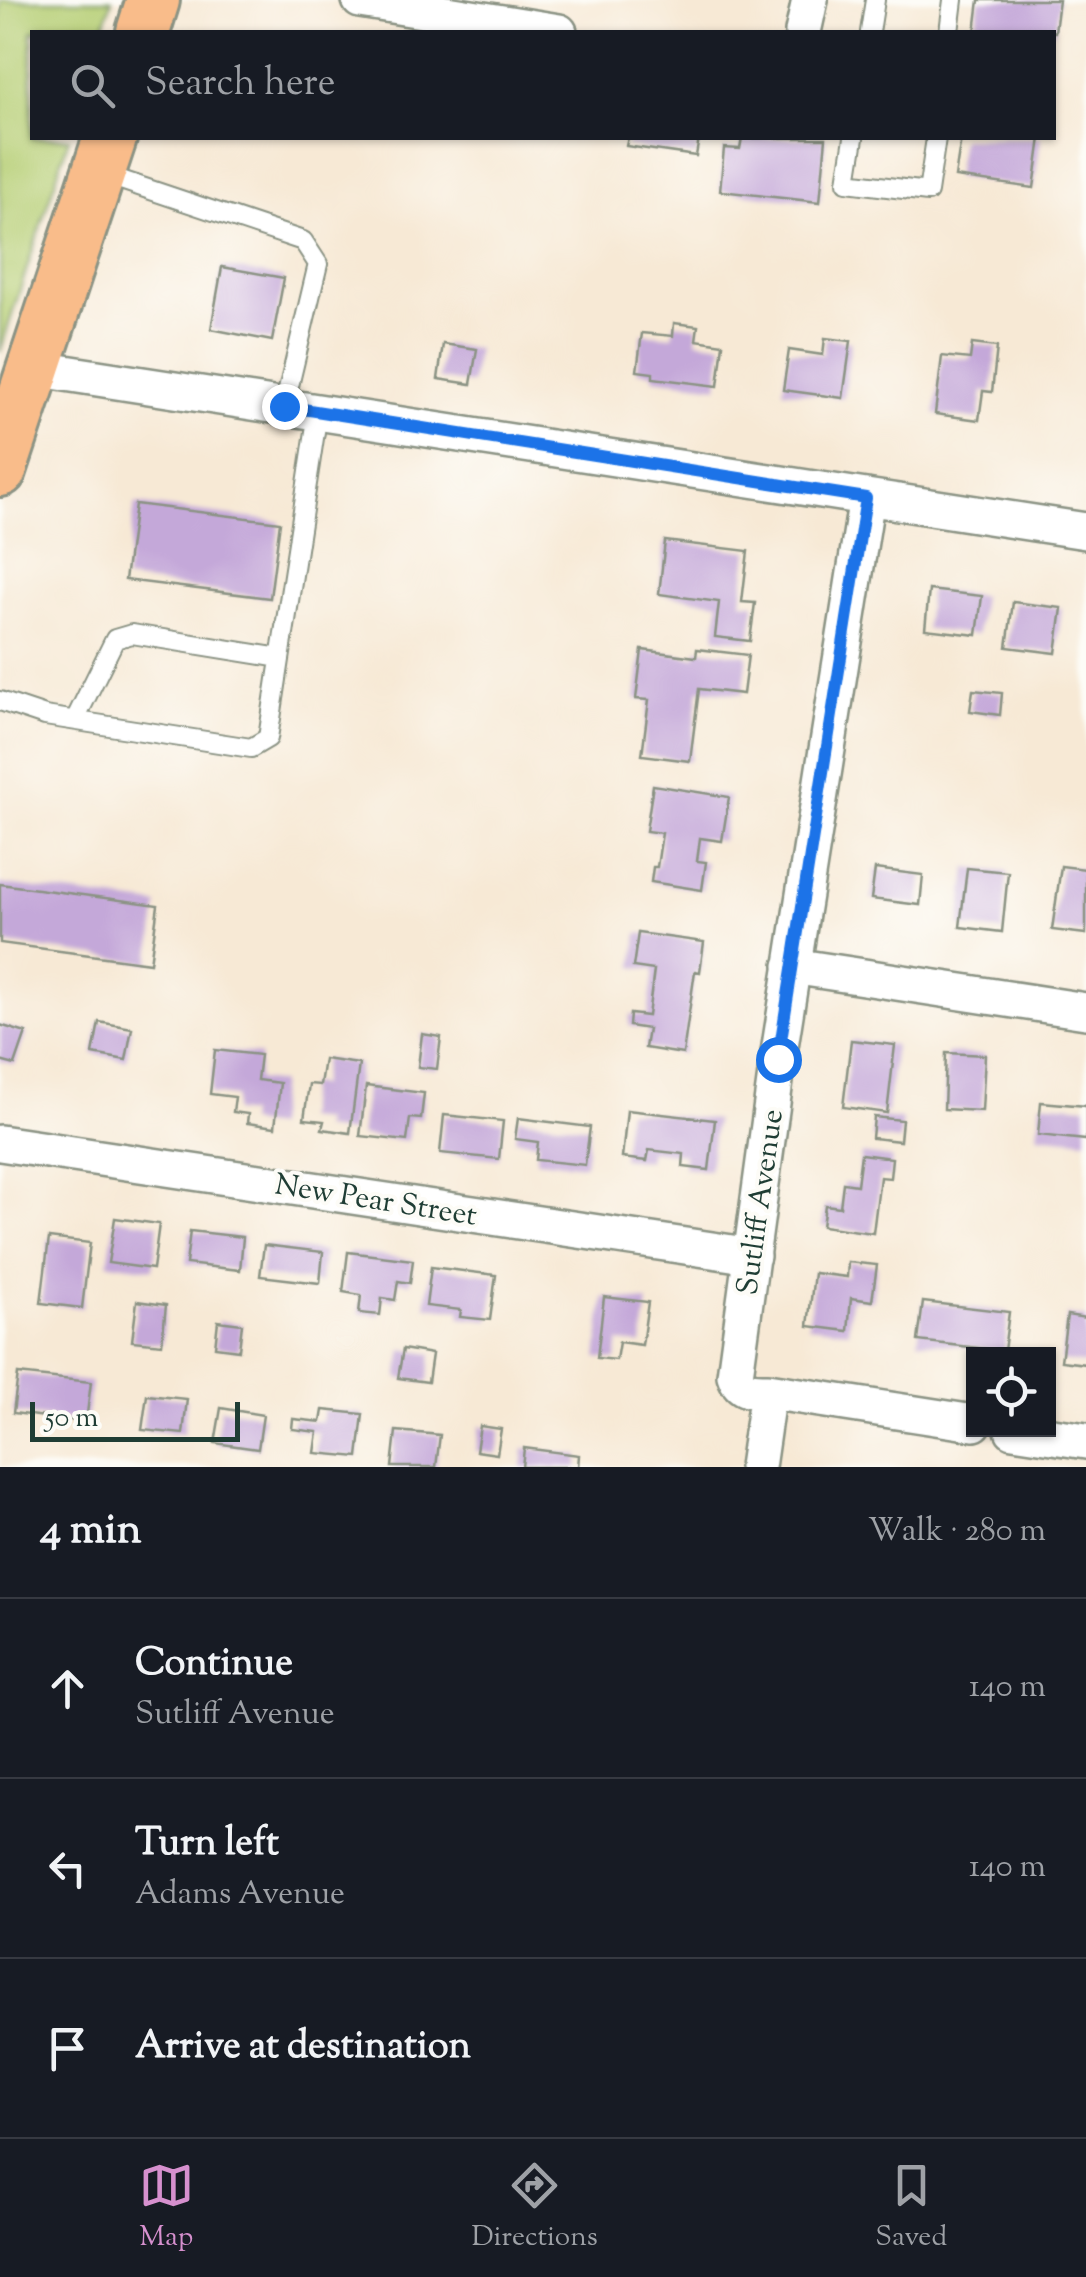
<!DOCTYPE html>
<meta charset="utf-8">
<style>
:root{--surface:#171b24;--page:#242831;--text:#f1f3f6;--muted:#9ea1a6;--line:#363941;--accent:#d690ce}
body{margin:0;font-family:"Sorts Mill Goudy",serif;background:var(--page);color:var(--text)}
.controls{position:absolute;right:30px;bottom:30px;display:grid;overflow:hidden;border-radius:0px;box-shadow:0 2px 8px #0004}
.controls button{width:90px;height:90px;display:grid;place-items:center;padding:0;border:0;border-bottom:2px solid var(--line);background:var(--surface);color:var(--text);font:50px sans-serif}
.scale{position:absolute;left:30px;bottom:25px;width:210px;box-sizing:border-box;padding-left:10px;border:5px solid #1f3d34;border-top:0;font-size:28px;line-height:35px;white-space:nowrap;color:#1f3d34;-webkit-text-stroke:8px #fdfcf7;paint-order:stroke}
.stop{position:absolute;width:30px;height:30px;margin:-22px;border:8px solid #1a73e8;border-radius:50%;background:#fff}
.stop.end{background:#1a73e8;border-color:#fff;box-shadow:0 2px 10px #0008}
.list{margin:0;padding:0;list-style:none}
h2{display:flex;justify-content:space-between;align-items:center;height:130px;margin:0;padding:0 40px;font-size:42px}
h2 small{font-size:32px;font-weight:400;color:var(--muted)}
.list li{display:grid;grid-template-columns:65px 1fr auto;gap:30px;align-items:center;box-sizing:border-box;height:180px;padding:0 40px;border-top:2px solid var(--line)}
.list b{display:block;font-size:38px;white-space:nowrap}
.list p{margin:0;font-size:32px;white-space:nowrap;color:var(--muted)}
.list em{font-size:32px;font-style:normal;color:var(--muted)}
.icon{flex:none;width:55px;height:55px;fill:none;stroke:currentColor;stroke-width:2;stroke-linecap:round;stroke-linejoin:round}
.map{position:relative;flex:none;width:1086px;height:1467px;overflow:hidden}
.search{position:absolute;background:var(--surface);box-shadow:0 2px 8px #0004;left:30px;right:30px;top:30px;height:110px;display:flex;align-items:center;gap:25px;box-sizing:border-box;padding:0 35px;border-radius:0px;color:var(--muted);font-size:38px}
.sheet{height:670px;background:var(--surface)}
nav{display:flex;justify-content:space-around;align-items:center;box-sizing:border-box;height:140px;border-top:2px solid var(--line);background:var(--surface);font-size:28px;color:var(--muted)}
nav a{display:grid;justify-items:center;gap:5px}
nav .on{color:var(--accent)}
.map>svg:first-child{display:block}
</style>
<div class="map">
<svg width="1086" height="1467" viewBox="0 0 1086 1467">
<rect width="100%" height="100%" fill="#fdfcf7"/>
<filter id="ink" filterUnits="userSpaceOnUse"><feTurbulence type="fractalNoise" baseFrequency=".01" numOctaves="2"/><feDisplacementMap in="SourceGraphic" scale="20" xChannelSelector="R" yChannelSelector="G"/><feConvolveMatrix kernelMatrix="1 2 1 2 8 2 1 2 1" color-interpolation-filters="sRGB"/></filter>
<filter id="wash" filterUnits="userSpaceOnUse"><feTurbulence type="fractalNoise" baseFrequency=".0048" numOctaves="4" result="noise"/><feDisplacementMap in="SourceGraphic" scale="40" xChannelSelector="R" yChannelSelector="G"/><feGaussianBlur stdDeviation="2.25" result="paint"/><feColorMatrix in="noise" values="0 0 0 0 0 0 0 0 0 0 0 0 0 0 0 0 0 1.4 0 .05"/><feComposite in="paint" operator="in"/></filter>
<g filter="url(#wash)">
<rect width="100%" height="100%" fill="#f7e9d5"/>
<path fill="#b5ce73" stroke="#6a8654" stroke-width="2.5" d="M0,0H112L102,32H32V138H69L0,352Z"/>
<g id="blocks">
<path fill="#c4a8d9" d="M979,0H1059L1055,32H975Z
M628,138H699L696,156L626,146Z
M742,138H826L820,202L720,191L724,148L740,149Z
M961,138H1041L1034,188L955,177Z
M222,267L284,278L272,341L211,329Z
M674,323L698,326L696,340L723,344L718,386L653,378V373L637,371L642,333L673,336Z
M825,338L851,341L843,398L783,390L789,350L823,355Z
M443,344L477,349L471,384L438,379Z
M972,344L997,347L992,392L983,391L979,420L935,414L942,356L970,359Z
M135,504L280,522L270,598L125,580Z
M665,541L748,551L742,602L755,603L750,641L715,637L719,602L659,594Z
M929,590L982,596L977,635L925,629Z
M1013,602L1062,608L1056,653L1007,647Z
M697,649L748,655L743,694L699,689L690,761L642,755L649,700L636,699L642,650L696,657Z
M973,690L1002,693L1000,715L970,711Z
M653,785L729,797L722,841L700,838L697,861L706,862L702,890L651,882L653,867H657L662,833L646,831Z
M1061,866L1086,869V934L1052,930Z
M967,868L1008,872L1002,932L960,927Z
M875,869L923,875L920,905L871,899Z
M0,884L158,905L150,963L0,943Z
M638,933L704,942L700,972L695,971L683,1054L645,1048L648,1029L629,1026L630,1014L648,1016L654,970L633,967Z
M99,1022L132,1028L126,1060L93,1054Z
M0,1025L26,1033L15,1065L0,1061Z
M422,1034L441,1037L437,1069L418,1067Z
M851,1040L895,1045L887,1113L843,1107Z
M215,1050L260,1055L257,1080L280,1083L275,1127L247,1123L248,1114L233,1112L235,1097L210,1094Z
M946,1053L985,1055L982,1111L944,1109Z
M324,1059L359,1064L350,1133L322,1129L324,1121L304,1119L309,1084L320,1085Z
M366,1086L424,1093L421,1119L410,1118L407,1141L360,1136Z
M1041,1102L1086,1106V1140L1038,1135Z
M627,1110L715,1120L709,1170L683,1167L684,1154L649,1150L647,1161L622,1158Z
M444,1115L503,1121L499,1159L440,1153Z
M874,1117L902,1120L900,1141L872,1138Z
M518,1118L590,1127L585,1165L536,1160L538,1142L515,1139Z
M861,1154L892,1158L890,1178L880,1177L873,1233L822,1226L825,1205L840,1207L843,1183L857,1185Z
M115,1218L159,1224L153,1269L108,1263Z
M190,1231L243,1237L240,1270L186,1264Z
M49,1238L90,1243L82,1308L41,1303Z
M264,1245L323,1252L320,1283L260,1276Z
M348,1252L413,1260L410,1283L398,1281L395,1300L382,1298L380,1315L359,1313L361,1295L343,1292Z
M848,1262L877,1265L872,1301L851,1298L848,1331L808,1326L814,1273L847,1277Z
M431,1267L496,1275L490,1320L460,1317L461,1310L426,1306Z
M604,1297L648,1302L642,1345L619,1342L616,1360L597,1358Z
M137,1301L166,1305L162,1344L132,1341Z
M923,1302L1009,1312L1004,1351L918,1341Z
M1067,1315L1086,1318V1364L1061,1361Z
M218,1321L242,1324L239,1350L215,1347Z
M403,1349L432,1354L428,1382L398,1378Z
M18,1374L91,1382L86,1422L13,1413Z
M147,1395L187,1399L183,1434L142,1430Z
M221,1408L263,1415L258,1449L215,1443Z
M323,1410L363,1414L358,1457L315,1453L318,1432L292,1429L293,1419L321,1422Z
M480,1426L501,1429L497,1454L476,1451Z
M396,1431L440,1435L436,1467H392Z
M524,1448L579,1455L578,1467H522Z"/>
</g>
</g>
<g filter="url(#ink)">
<use href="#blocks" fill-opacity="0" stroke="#8b9384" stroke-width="2.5"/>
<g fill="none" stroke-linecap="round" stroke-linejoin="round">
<g stroke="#8b9384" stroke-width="22">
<path id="service" d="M870,32L875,0
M949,32L953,0
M854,138L847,182L928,192L936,138
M103,174L303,241L318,264L284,407
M0,701L45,716L251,748L268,738L318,412
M75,720L115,639L132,634L280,658"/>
</g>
<g stroke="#8b9384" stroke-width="40">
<path id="minor" d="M360,0L559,32
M803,32L810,0
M33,368L1086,531
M867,497L778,1059L735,1375C740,1391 752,1391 768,1391L974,1423
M792,966L1086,1011
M0,1143L752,1256
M1013,1430L1086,1441
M757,1467L768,1391"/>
</g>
<g stroke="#8b9384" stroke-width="58">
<path id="primary" d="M143,32L153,0
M0,470L110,138"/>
</g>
<use href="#service" stroke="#fff" stroke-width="18"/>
<use href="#minor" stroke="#fff" stroke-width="35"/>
<use href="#primary" stroke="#f9bc8a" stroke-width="52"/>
</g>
</g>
<g fill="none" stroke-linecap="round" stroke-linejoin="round" filter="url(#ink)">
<path stroke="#1a73e8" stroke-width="12" d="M284,406L866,498L778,1059"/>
</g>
<g text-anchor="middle" stroke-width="8" stroke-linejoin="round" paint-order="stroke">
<g font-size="30" fill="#1f3d34" stroke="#fdfcf7">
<text transform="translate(376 1199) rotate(9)" y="10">New Pear Street</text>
<text transform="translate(759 1202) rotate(-82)" y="10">Sutliff Avenue</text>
</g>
</g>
</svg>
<div class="controls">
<button><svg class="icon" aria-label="locate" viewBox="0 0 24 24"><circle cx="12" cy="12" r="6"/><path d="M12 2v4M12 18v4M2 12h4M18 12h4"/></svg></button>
</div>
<div class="scale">50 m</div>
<div class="stop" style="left:778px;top:1059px"></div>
<div class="stop end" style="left:284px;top:406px"></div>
<div class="search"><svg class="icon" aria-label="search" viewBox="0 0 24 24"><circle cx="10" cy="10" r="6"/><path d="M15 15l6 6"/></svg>Search here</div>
</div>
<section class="sheet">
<h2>4 min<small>Walk · 280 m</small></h2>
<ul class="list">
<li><svg class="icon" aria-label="ahead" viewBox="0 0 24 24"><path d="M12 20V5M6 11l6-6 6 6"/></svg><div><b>Continue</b><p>Sutliff Avenue</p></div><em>140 m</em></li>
<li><svg class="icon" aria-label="left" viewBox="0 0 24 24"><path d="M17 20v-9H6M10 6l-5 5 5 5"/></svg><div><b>Turn left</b><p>Adams Avenue</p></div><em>140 m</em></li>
<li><svg class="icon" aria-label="arrive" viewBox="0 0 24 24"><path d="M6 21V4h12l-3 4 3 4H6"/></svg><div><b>Arrive at destination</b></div></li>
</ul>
</section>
<nav>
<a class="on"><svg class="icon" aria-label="map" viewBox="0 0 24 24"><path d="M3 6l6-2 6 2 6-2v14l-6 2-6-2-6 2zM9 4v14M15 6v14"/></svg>Map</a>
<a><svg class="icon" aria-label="directions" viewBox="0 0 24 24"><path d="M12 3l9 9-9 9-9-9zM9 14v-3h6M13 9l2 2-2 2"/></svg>Directions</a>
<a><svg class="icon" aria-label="saved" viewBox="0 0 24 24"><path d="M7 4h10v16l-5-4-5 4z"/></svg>Saved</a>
</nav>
